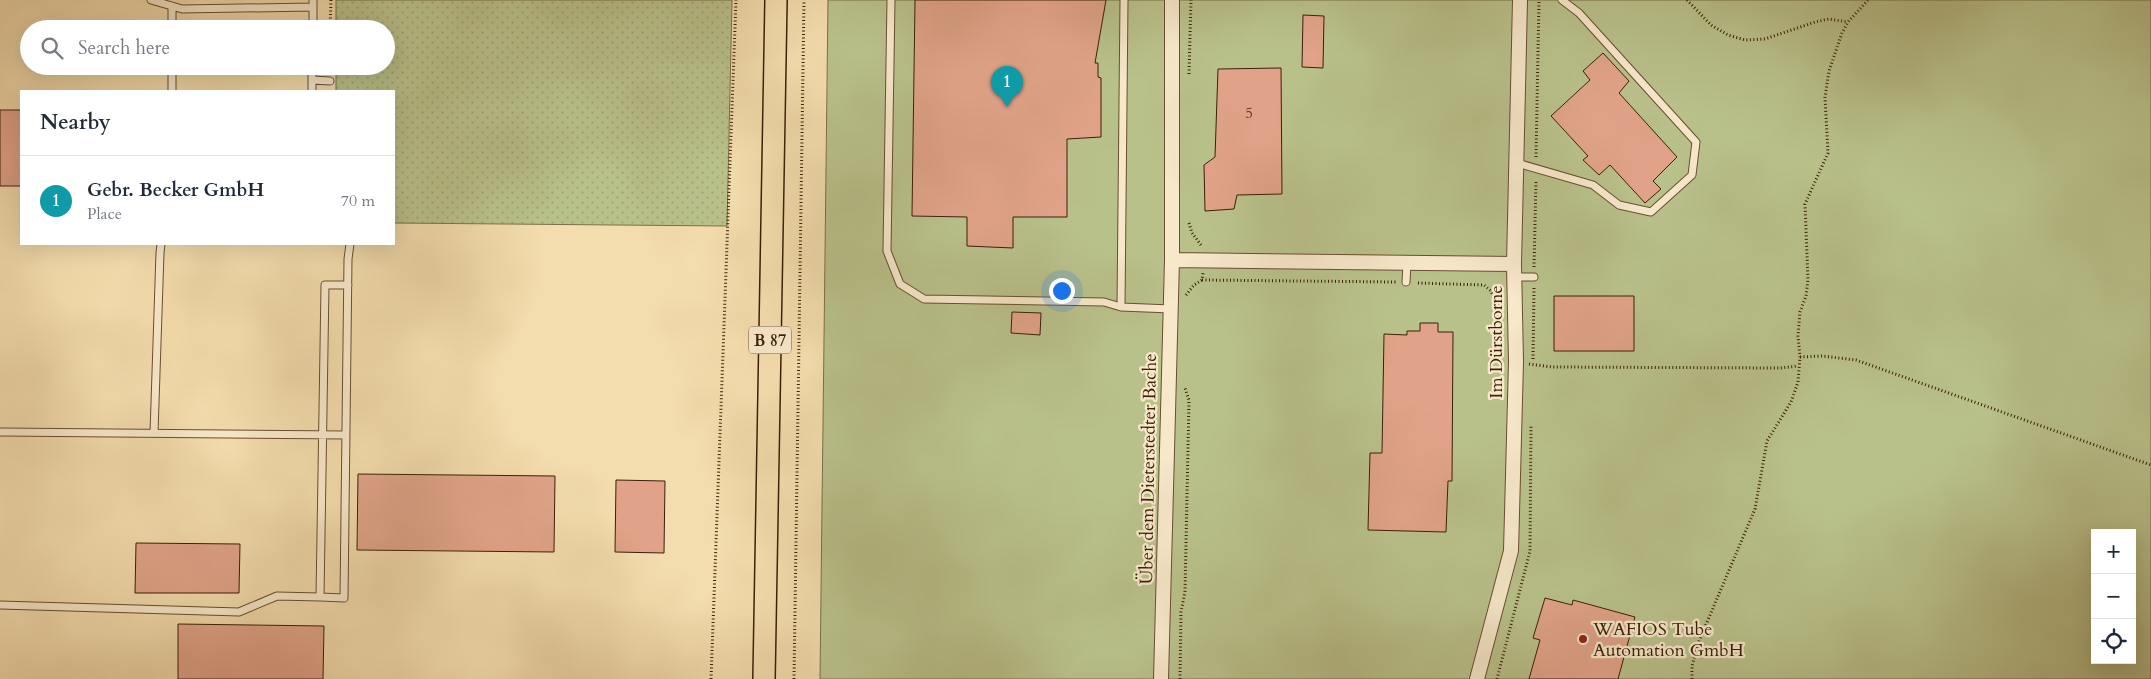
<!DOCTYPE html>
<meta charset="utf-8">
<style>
:root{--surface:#fff;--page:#f6f6f7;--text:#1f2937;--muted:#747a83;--line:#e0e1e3;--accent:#0b8043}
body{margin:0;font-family:Cardo,serif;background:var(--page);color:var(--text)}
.controls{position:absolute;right:15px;bottom:15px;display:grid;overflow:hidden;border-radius:0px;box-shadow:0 5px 20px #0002}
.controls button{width:45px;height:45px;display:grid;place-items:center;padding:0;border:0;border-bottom:1px solid var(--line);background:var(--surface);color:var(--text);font:25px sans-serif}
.you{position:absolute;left:1061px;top:290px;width:18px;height:18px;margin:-12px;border:4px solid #fff;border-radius:50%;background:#1a73e8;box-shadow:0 0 0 8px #1a73e833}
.badge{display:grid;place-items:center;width:32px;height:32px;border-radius:50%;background:var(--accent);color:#fff;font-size:16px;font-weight:700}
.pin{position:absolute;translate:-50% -41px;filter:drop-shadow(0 1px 2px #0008)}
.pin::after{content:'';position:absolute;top:26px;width:18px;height:15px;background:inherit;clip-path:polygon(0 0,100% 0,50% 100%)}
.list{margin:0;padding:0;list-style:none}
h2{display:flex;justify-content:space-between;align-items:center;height:65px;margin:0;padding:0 20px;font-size:21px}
h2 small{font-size:16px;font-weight:400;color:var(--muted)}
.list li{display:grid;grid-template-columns:32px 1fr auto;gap:15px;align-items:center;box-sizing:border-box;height:90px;padding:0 20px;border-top:1px solid var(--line)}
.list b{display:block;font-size:19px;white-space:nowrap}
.list p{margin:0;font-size:16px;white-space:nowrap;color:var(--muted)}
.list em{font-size:16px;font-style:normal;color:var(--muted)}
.icon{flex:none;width:28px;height:28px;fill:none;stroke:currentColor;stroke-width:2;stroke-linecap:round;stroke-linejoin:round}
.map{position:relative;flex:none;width:2151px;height:679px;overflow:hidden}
.search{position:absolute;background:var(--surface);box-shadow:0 5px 20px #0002;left:20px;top:20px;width:375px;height:55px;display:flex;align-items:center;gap:12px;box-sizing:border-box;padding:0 18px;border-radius:28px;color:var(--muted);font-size:19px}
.panel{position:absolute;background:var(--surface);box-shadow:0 5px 20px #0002;left:20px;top:90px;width:375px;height:155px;border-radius:0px}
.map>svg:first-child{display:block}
</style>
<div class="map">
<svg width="2151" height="679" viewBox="0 0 2151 679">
<defs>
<pattern id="grass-dots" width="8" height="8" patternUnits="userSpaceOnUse" patternTransform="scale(1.25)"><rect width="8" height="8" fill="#b9c18b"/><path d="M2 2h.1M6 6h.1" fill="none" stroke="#a0a576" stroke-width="1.8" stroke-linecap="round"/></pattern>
</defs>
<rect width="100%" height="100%" fill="#f3dcad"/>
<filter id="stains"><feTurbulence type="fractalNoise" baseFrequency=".004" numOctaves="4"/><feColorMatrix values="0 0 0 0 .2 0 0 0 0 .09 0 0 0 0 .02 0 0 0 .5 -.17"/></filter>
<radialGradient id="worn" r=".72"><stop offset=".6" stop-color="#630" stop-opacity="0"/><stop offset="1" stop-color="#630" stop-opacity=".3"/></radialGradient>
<path fill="url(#grass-dots)" stroke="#7a7049" d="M336,0H732L727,226L394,223V91H336V66H386V29H336Z"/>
<path fill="#b9c18b" stroke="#7a7049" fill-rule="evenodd" d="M828,0H2151V679H820ZM2095,533H2132V660H2095Z"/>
<path fill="#e0a389" stroke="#3b1f07" d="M915,0H1106L1095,63H1098V77L1101,78V137L1067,139V217H1013V248L967,246V217L912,216Z
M1303,15L1324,16L1323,68L1302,67Z
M1603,53L1629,81L1619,93L1677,157L1653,181L1661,189L1645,203L1610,165L1599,175L1583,160L1588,156L1551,116L1590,80L1583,71Z
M1281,68L1282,194L1237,195L1234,209L1205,211L1204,165L1215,157L1218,69Z
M0,110H21V186H0Z
M1554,296H1634V351H1554Z
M1012,312L1041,313L1040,335L1011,333Z
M1420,323H1438V332H1453L1452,481H1448L1446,532L1368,530L1370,453H1382L1384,334L1407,335V331H1420Z
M358,474L555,476L554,552L357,550Z
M616,480L665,481L664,553L615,552Z
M136,543L240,544L239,593H135Z
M1545,598L1572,605L1573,600L1635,617L1618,679H1529L1540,640L1533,638Z
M178,624L324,626L323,679H178Z"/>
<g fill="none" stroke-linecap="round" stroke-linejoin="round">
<g stroke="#694e30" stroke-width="9">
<path id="lane" d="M151,0L182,9L313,7
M891,0L887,251L900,284L924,299L1104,302L1121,307
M1124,0L1121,307L1171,309
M172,29V6
M313,29V0
M312,80L330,81
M172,91V66
M312,91V66
M1517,163L1593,185L1619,205L1651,212L1692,175L1696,142L1579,13L1562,0
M1514,277H1534
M1406,282L1407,263
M348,285H325L320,597L344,598L348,259L350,244
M0,432L346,435
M154,433L160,253L161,244
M0,605L239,612L277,596L320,597"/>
</g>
<g stroke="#694e30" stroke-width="16">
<path id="street" d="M1172,260L1514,264
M1161,679L1172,260V0
M1477,679L1511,551L1516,362L1514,264L1520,0"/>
</g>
<g stroke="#3b1f07" stroke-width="24">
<path id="primary" d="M764,679L776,0"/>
</g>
<path stroke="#3b1f07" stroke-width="3" stroke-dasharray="1 2.5" stroke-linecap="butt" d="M1687,0L1711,25L1728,35L1745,40L1765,39L1815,22L1829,19L1848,22
M330,29L331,0
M1189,74L1191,0
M1536,157L1539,0
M1189,223L1192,233L1201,245
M1534,267L1536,181
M1202,280L1396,282
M1418,283L1484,285L1491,291L1497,304H1501
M1186,295L1194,285L1202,280L1203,273
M1800,357L1822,356L1856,360L2151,465
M1533,359L1534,288
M1529,364L1552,367L1780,368L1798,366
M711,679L736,0
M794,679L804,0
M1180,679L1181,612L1185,592L1189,400L1185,388
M1497,679L1530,551L1531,426
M1692,679V666L1699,641L1755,509L1767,441L1791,402L1798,382L1800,357L1798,336L1800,312L1806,296L1808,280L1805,204L1828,153L1825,97L1829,71L1842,33L1848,22L1868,0"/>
<use href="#lane" stroke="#f7e8ca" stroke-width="7"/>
<use href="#street" stroke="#f7e8ca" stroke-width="14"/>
<use href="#primary" stroke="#f3dcad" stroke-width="21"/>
</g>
<circle fill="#8f2418" stroke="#f7e8ca" stroke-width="2" cx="1583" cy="639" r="5"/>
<g text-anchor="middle" stroke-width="4.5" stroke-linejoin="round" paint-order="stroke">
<g font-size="15" fill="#644028">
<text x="1249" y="118">5</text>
</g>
<rect fill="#f7e8ca" stroke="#735b42" stroke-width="1" x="749" y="326.5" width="42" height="27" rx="4"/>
<g font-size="16" font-weight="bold" fill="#3b1f07">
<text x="770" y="346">B 87</text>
</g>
<g font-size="18" fill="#3b1f07" stroke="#f7e8ca">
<text transform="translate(1496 342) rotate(-90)" y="6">Im Dürstborne</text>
<text transform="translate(1148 469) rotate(-89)" y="6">Über dem Dieterstedter Bache</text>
</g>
<g font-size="18" fill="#3b1f07" stroke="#f7e8ca" text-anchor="start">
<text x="1593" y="635">WAFIOS Tube<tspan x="1593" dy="21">Automation GmbH</tspan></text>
</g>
</g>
<rect width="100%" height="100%" filter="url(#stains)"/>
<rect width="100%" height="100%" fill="url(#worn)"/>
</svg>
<div class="controls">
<button>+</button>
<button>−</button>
<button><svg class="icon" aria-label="locate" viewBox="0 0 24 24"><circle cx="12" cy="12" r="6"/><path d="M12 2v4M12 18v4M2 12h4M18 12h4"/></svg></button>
</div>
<div class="you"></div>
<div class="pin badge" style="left:1007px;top:107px;background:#0f9aa8">1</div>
<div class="search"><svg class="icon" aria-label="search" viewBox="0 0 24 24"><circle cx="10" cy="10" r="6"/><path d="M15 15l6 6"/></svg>Search here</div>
<section class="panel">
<h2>Nearby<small></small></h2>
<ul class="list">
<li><span class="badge" style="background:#0f9aa8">1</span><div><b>Gebr. Becker GmbH</b><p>Place</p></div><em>70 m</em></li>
</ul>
</section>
</div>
